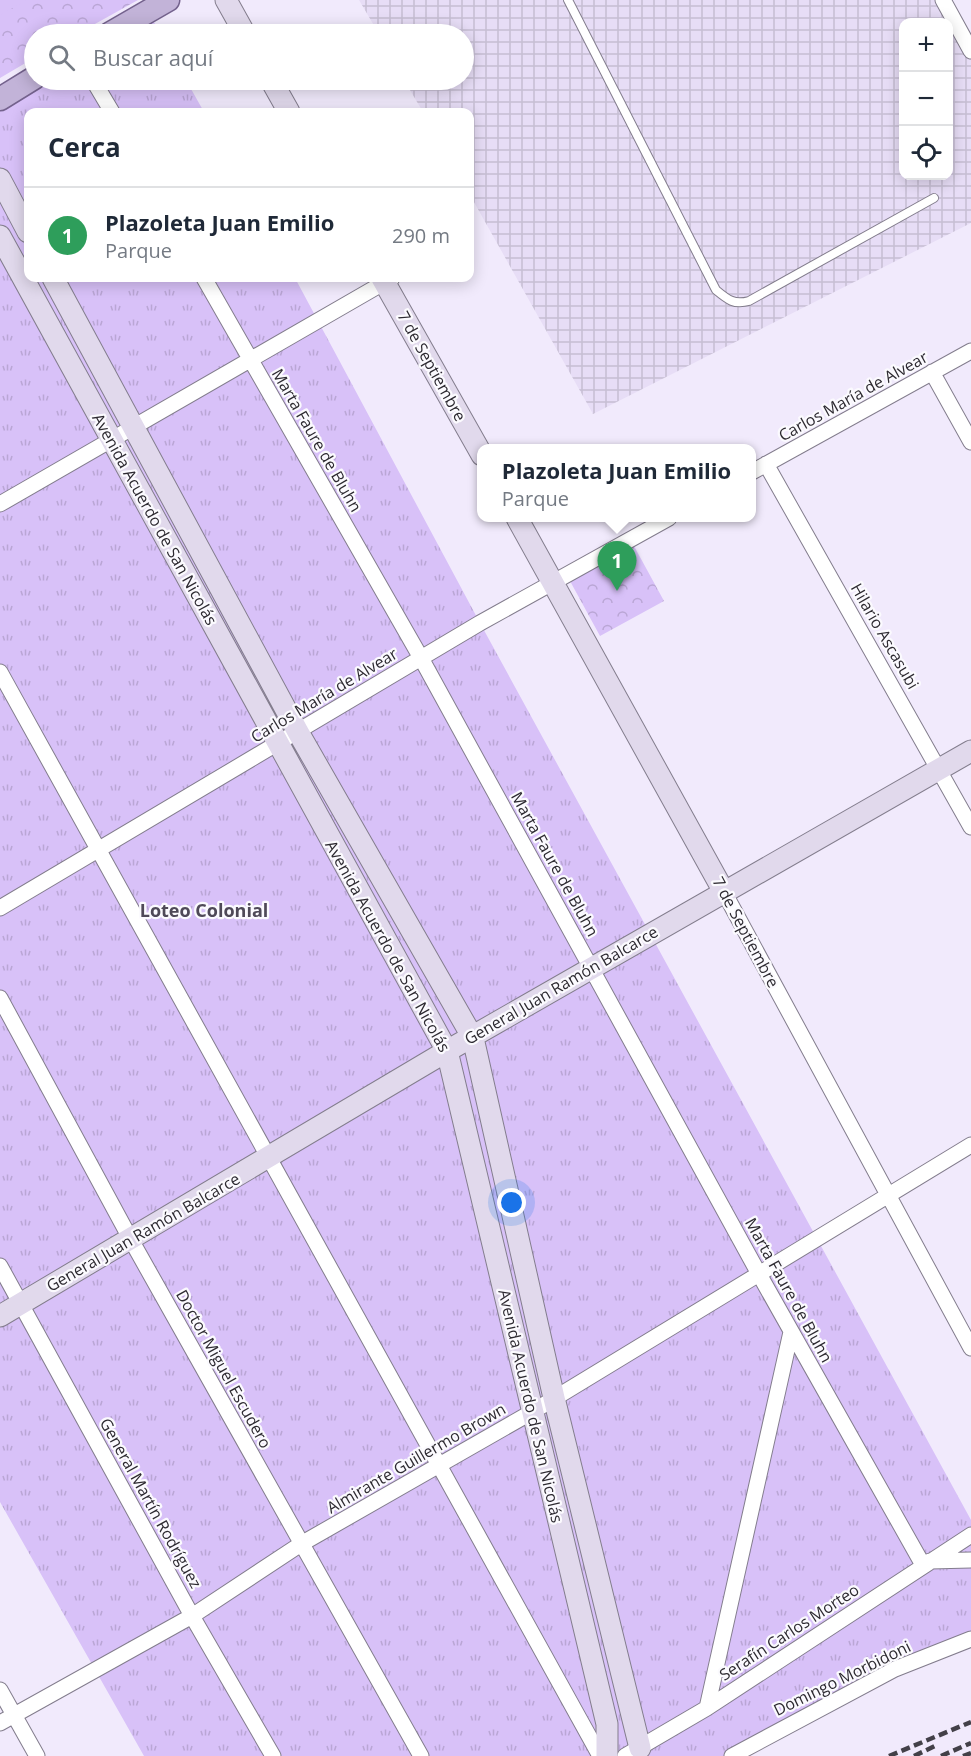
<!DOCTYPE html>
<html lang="es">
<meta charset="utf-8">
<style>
:root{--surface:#fff;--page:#f2f2f3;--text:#1f2937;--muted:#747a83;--line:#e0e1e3;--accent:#d93025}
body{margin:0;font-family:"Open Sans",sans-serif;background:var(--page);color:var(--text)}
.controls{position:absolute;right:18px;top:18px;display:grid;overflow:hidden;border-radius:12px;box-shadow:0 3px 15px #0003}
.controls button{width:54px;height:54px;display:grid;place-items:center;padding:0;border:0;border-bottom:2px solid var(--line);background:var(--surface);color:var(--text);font:30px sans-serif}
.you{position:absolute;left:512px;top:1203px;width:21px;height:21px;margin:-15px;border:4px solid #fff;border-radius:50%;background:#1a73e8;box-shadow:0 0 0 9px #1a73e833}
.badge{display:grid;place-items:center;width:39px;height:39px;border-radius:50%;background:var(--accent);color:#fff;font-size:20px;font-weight:700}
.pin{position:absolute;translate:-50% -50px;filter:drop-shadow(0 2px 3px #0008)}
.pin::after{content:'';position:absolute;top:32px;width:21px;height:18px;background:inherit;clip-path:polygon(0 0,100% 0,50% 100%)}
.popup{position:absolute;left:477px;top:444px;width:279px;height:78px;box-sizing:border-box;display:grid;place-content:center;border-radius:12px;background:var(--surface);filter:drop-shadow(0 2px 4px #0005);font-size:20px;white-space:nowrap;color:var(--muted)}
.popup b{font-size:22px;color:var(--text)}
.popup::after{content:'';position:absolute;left:50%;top:100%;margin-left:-12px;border:12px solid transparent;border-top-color:var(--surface)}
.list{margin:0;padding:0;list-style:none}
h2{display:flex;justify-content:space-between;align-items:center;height:78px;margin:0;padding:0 24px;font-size:26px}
h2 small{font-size:20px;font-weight:400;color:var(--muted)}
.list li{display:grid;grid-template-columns:39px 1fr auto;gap:18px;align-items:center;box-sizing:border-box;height:96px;padding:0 24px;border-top:2px solid var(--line)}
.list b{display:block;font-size:22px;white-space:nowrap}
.list p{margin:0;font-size:20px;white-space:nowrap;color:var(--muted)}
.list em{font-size:20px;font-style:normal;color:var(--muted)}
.icon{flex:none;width:33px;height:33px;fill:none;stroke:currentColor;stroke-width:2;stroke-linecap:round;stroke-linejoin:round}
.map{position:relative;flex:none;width:971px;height:1756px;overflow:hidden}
.search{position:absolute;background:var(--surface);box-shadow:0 3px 15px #0003;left:24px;top:24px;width:450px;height:66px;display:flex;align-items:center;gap:15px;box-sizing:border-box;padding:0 21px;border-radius:33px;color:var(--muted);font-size:22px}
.panel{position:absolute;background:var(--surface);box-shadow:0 3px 15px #0003;left:24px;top:108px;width:450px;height:174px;border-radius:12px}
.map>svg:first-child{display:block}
</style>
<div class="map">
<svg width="971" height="1756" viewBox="0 0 971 1756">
<defs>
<pattern id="industrial-grid" width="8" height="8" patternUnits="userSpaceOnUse" patternTransform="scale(1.5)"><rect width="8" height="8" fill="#e7ddf6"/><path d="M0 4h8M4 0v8" fill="none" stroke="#c6bed3"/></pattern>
<pattern id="grass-tufts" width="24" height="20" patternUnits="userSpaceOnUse" patternTransform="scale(1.5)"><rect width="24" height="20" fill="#d8c1f8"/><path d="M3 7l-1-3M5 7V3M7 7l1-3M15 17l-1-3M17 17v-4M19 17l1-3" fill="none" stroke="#baa6d5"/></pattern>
<pattern id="park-crowns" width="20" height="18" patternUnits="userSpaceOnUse" patternTransform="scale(1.5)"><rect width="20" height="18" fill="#d8c1f8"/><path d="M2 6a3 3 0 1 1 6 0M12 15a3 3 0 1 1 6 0" fill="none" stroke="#baa6d5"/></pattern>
</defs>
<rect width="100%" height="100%" fill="#f1eafc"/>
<path fill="url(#industrial-grid)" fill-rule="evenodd" d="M359,0H943L971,51V223L593,414L470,195V112H423L404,80H464V34H379ZM904,22H948V176H904Z"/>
<path fill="url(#grass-tufts)" d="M148,12L161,34H109Z
M34,80H186L204,112H28V278H295L480,623L971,1520V1639L734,1756H144L0,1502V99Z"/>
<path fill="url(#park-crowns)" d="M0,0H138L77,34H34V58L0,78Z
M634,546L664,601L600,636L570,581Z"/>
<path fill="#d8c1f8" d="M0,0H27L0,15Z"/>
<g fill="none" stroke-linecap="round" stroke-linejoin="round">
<g stroke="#837d8d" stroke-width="10">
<path id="lane" d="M568,0L716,290C728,300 734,305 749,301L934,198"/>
</g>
<g stroke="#837d8d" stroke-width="17">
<path id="street" d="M943,0L971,51
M93,80L112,112
M204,278L421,658L759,1274L923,1565
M932,372L971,442
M766,464L971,827
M752,472L971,351
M0,504L392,278
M0,672L600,1756
M724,892L971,1348
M0,908L480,623L669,518
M0,998L130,1238L421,1756
M0,1266L192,1616L273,1756
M930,1561L971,1560
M0,1690L37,1756
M707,1708L791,1332
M0,1723L192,1616L301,1544L532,1412L971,1145
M625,1756L707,1708L971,1535
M732,1756L895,1669L971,1639"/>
</g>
<g stroke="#837d8d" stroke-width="23">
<path id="secondary" d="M226,0L245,34
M271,80L289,112
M0,179L28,232
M0,236L447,1051L607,1724V1756
M53,278L298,732L473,1038L554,1398L640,1748
M382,278L482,455
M517,518L724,892
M0,1316L447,1051L971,751"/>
</g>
<g stroke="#74628d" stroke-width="25">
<path id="primary" d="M109,34L168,0
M0,99L34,78"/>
</g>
<use href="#lane" stroke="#fff" stroke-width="8"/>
<use href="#street" stroke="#fff" stroke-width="15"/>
<use href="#secondary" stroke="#e1d9ec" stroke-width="21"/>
<use href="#primary" stroke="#c2b3d8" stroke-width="22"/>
<path stroke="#434048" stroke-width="4.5" stroke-dasharray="9 4.5" stroke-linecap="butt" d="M889,1756L971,1722
M914,1756L935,1746
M941,1756L971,1743
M963,1756L971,1753"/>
</g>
<g text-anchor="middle" stroke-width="4.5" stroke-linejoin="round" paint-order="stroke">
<g font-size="16" fill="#2d2a31" stroke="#fbfafe">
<text transform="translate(432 366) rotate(61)" y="6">7 de Septiembre</text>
<text transform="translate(853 396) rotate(-29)" y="6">Carlos María de Alvear</text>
<text transform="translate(317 440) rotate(60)" y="6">Marta Faure de Bluhn</text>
<text transform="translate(155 519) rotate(61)" y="6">Avenida Acuerdo de San Nicolás</text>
<text transform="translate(885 636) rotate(60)" y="6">Hilario Ascasubi</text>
<text transform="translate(324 695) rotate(-31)" y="6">Carlos María de Alvear</text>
<text transform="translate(555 864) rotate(61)" y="6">Marta Faure de Bluhn</text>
<text transform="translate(746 932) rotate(62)" y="6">7 de Septiembre</text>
<text transform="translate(388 946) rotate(61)" y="6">Avenida Acuerdo de San Nicolás</text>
<text transform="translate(561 985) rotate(-30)" y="6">General Juan Ramón Balcarce</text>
<text transform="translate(143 1232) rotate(-30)" y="6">General Juan Ramón Balcarce</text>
<text transform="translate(789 1290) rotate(61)" y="6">Marta Faure de Bluhn</text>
<text transform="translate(224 1369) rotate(61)" y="6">Doctor Miguel Escudero</text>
<text transform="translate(531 1406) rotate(77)" y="6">Avenida Acuerdo de San Nicolás</text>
<text transform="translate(416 1458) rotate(-30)" y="6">Almirante Guillermo Brown</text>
<text transform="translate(151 1503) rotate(61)" y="6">General Martín Rodríguez</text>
<text transform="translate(789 1632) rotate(-33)" y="6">Serafín Carlos Morteo</text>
<text transform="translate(842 1678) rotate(-26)" y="6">Domingo Morbidoni</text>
</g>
<g font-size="18" font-weight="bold" fill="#4f4958" stroke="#fbfafe">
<text x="204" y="917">Loteo Colonial</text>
</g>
</g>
</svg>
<div class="controls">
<button>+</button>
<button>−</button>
<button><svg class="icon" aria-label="locate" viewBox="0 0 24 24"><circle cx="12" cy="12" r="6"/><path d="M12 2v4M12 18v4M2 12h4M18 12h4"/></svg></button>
</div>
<div class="you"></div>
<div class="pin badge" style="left:617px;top:591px;background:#2e9e5b">1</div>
<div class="popup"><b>Plazoleta Juan Emilio</b>Parque</div>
<div class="search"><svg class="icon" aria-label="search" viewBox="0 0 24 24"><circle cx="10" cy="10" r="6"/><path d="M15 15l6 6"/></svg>Buscar aquí</div>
<section class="panel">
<h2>Cerca<small></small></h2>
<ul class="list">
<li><span class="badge" style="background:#2e9e5b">1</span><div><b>Plazoleta Juan Emilio</b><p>Parque</p></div><em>290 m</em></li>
</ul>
</section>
</div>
